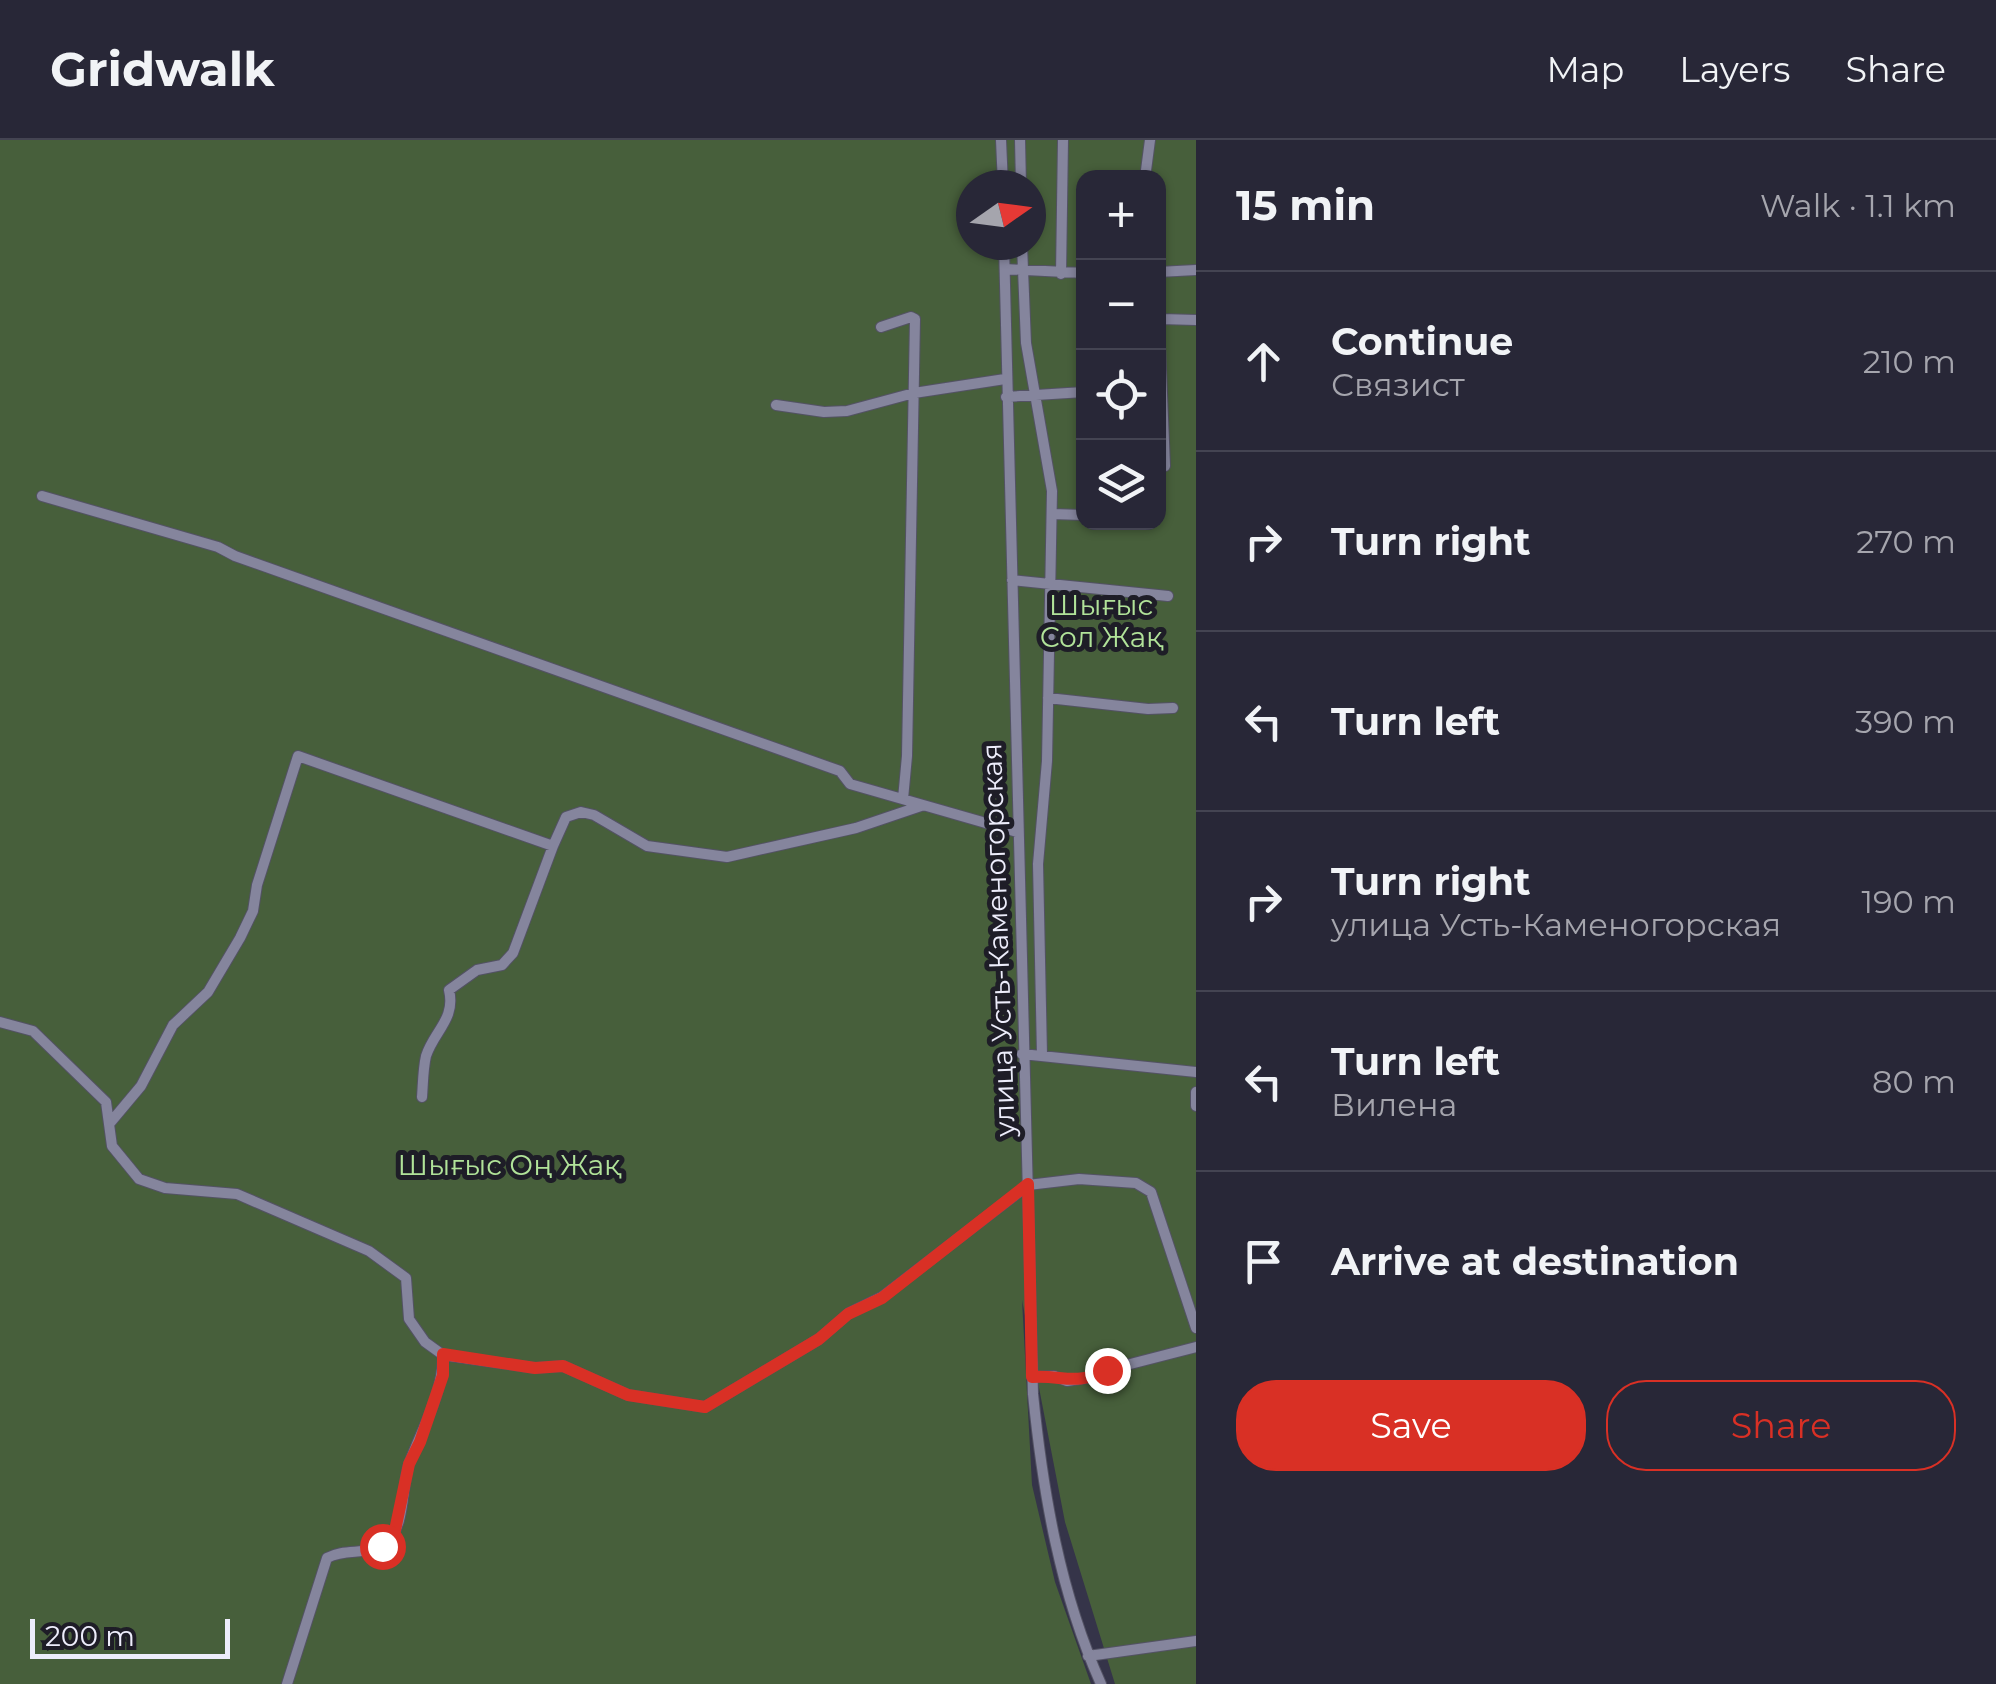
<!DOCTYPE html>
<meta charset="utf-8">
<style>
:root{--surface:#282737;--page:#343342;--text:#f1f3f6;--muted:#a5a5ad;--line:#444452;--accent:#d93025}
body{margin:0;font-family:Montserrat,sans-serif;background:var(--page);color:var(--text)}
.controls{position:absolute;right:30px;top:30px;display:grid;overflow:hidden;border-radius:20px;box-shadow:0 2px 8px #0004}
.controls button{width:90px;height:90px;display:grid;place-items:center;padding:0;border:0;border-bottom:2px solid var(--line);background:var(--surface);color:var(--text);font:50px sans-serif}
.compass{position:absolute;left:956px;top:30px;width:90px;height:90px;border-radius:50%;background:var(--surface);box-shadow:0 2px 8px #0004;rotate:76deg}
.scale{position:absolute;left:30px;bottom:25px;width:200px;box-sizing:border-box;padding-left:10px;border:5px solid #ededfb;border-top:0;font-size:28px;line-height:35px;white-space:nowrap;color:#ededfb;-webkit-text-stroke:8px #1e1d27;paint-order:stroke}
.stop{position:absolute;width:30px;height:30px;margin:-22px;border:8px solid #d93025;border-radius:50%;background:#fff}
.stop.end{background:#d93025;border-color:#fff;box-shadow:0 2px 10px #0008}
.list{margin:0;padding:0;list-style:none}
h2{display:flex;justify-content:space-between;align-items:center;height:130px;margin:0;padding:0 40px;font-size:42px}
h2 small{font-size:32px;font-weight:400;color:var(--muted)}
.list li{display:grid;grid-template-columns:65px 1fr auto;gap:30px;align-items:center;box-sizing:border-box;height:180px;padding:0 40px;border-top:2px solid var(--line)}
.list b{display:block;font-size:38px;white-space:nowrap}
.list p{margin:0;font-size:32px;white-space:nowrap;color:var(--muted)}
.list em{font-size:32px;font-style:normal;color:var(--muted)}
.actions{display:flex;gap:20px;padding:30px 40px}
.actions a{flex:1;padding:22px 0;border:2px solid var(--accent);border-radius:40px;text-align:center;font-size:35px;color:var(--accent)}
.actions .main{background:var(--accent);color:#fff}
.icon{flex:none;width:55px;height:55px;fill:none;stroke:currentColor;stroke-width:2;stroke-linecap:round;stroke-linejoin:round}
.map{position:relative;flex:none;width:1196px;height:1544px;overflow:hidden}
header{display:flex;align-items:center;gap:60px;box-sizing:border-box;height:140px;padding:0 50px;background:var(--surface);border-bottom:2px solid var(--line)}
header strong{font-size:48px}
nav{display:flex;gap:55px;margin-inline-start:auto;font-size:35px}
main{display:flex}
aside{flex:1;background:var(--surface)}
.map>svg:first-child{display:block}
</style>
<header>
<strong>Gridwalk</strong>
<nav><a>Map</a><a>Layers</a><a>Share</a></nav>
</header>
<main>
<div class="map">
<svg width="1196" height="1544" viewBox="0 0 1196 1544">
<rect width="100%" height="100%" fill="#353449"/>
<path fill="#475f3b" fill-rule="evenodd" d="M0,0H1196V1544H1115L1065,1382L1022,1160L1032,1345L1055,1442L1091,1544H0ZM1084,38H1158V382H1084ZM971,45H1031V105H971Z"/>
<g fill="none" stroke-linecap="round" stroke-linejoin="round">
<g stroke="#535264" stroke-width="12">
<path id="minor" d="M1001,0L1003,45
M1020,0L1021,45
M1145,38L1150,0
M1004,105L1033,1254C1043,1353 1060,1453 1101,1544
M1022,105L1026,203L1052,351L1047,621L1038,724L1042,915
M1005,129L1084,133
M1158,132L1196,130
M1061,134L1063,0
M1158,156L1165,326
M1161,179L1196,180
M881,187L911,177L915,179L907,616L903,659
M1006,257L1084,252
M776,265L824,272L847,271L914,253L1005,239
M42,356L218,407L235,416L840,631L850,644L1017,692
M1052,374L1084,375
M1012,440L1168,456
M1048,558L1148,569L1173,568
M0,882L33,891L106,962L112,1006L139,1039L165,1048L237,1054L369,1111L406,1138L409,1179L425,1202L443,1215L535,1228L563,1226L628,1255L705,1267L819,1199L849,1173L882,1157L1028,1045L1079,1039L1136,1043L1151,1052L1196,1188
M1022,914L1196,932
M1196,952V966
M422,957C423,944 423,929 426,916C434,891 456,879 449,850L477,830L502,825L513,813L553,706
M110,983L141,946L173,885L208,852L240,798L253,771L257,745L298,616L553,706L566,677L581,672L594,675L647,706L727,717L856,688L921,666
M1032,1237L1054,1236L1067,1241L1092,1237L1107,1230L1196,1207
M1088,1516L1196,1501
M287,1544L327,1418C347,1407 367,1417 385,1403C406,1388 401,1348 409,1324C422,1288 443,1254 443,1215"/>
</g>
<use href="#minor" stroke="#85859d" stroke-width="10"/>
</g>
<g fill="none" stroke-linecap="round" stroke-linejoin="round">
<path stroke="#d93025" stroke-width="12" d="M382,1406L394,1395L409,1324L420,1302L443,1235V1214L535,1228L563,1226L628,1255L705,1267L819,1199L848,1174L882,1158L1028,1044L1032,1237C1064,1235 1075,1246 1107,1230"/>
</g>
<g text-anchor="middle" stroke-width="10" stroke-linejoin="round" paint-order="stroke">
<g font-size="28" fill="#b1e399" stroke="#1e1d27">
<text x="1101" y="475">Шығыс<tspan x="1101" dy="32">Сол Жақ</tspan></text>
<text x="509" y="1035">Шығыс Оң Жақ</text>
</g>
<g font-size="28" fill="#ededfb" stroke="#1e1d27">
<text transform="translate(998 800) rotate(-92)" y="10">улица Усть-Каменогорская</text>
</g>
</g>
</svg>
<div class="controls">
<button>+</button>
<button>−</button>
<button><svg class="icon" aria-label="locate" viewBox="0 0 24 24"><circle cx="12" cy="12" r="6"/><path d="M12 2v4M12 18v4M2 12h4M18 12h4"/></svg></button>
<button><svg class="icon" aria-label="layers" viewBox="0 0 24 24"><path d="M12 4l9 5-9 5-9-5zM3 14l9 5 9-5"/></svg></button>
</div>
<svg class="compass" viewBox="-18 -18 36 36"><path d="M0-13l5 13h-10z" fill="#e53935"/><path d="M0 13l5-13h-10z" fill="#a5a5ad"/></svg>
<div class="scale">200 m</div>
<div class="stop" style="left:382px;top:1406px"></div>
<div class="stop end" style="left:1107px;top:1230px"></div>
</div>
<aside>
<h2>15 min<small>Walk · 1.1 km</small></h2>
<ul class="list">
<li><svg class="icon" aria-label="ahead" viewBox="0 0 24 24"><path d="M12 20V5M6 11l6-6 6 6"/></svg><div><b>Continue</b><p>Связист</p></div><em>210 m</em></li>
<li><svg class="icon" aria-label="right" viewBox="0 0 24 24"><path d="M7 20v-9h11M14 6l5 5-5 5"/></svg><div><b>Turn right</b></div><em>270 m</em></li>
<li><svg class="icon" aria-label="left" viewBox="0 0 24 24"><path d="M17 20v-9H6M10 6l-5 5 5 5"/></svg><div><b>Turn left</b></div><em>390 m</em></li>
<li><svg class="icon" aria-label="right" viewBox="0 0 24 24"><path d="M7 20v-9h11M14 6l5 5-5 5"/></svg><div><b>Turn right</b><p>улица Усть-Каменогорская</p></div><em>190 m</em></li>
<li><svg class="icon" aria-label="left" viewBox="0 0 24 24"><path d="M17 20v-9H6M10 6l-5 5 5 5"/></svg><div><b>Turn left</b><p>Вилена</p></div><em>80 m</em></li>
<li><svg class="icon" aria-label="arrive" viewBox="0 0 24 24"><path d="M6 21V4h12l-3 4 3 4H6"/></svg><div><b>Arrive at destination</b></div></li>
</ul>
<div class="actions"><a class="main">Save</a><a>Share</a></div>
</aside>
</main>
